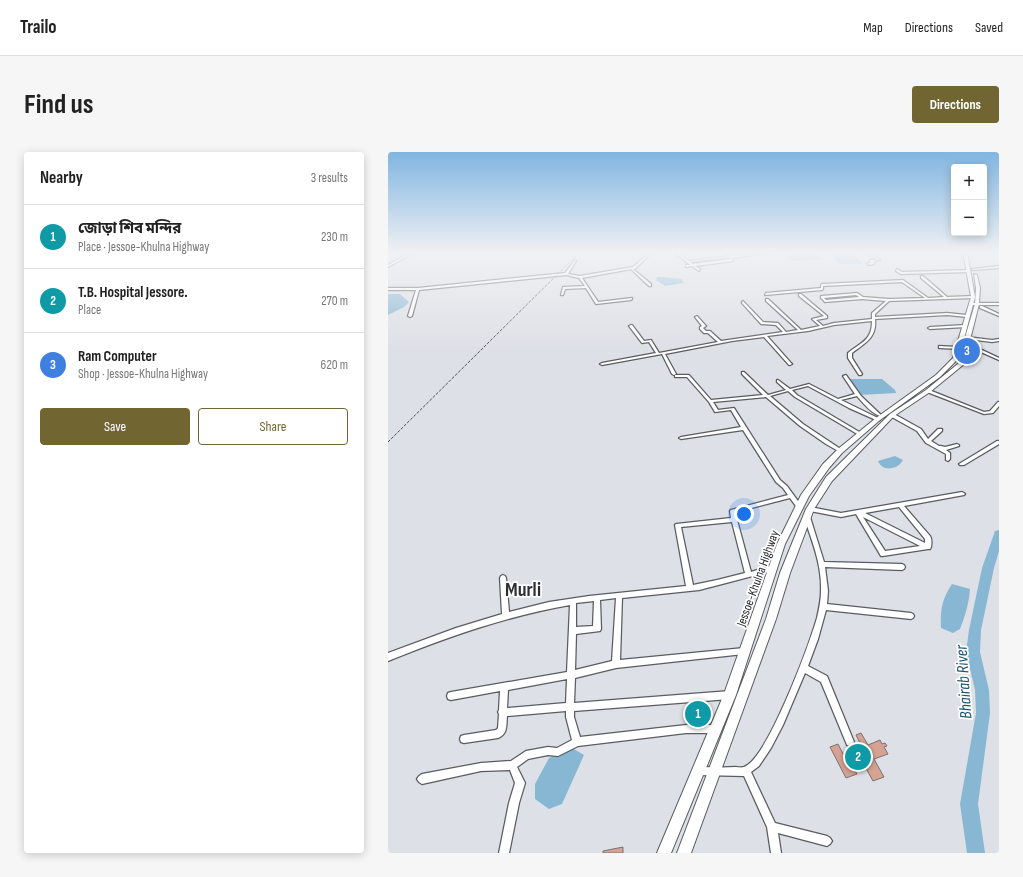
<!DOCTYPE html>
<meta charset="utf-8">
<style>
:root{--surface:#fff;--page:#f6f6f6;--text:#222;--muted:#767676;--line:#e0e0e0;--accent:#716532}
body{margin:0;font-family:"Sofia Sans Condensed","Noto Sans Bengali",sans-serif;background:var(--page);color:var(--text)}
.controls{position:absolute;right:12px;top:12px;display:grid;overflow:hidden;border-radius:4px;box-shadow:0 2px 10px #0003}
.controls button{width:36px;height:36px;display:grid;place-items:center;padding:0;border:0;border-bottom:1px solid var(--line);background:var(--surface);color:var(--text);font:20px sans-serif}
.you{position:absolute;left:356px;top:362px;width:14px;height:14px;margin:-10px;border:3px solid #fff;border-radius:50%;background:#1a73e8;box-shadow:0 0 0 6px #1a73e833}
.badge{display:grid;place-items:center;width:26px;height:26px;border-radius:50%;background:var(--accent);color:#fff;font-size:13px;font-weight:700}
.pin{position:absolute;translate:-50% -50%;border:2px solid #fff;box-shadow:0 1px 4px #0006}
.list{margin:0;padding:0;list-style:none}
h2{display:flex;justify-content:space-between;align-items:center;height:52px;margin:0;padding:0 16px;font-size:17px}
h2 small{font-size:13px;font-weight:400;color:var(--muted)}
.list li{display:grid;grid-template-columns:26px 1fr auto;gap:12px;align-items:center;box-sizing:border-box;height:64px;padding:0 16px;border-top:1px solid var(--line)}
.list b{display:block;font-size:15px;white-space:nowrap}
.list p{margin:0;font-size:13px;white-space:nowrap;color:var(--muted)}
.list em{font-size:13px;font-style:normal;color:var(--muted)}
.actions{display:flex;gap:8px;padding:12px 16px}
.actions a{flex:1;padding:9px 0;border:1px solid var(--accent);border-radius:4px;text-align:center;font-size:14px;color:var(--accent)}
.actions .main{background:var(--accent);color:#fff}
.map{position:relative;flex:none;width:611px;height:701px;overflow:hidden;border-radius:4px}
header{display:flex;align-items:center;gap:24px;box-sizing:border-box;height:56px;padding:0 20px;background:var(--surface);border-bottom:1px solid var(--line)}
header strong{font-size:19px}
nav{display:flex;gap:22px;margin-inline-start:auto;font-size:14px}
.intro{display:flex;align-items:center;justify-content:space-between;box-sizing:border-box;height:96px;padding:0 24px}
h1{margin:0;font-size:28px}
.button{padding:10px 18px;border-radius:4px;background:var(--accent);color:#fff;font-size:14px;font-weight:700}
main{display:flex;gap:24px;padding:0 24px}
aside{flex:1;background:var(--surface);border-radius:4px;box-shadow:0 2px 10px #0003}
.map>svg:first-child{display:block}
</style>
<header>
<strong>Trailo</strong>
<nav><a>Map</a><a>Directions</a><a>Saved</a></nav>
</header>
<div class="intro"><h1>Find us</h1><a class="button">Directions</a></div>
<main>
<aside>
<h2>Nearby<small>3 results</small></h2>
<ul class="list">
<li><span class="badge" style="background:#0f9aa8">1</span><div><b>জোড়া শিব মন্দির</b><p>Place · Jessoe-Khulna Highway</p></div><em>230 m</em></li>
<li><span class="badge" style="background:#0f9aa8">2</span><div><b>T.B. Hospital Jessore.</b><p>Place</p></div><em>270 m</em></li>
<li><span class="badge" style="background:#3f7fe0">3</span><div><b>Ram Computer</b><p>Shop · Jessoe-Khulna Highway</p></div><em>620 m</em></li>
</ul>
<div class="actions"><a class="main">Save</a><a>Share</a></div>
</aside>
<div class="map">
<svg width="611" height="701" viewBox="0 0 611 701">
<rect width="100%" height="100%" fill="#dde0e6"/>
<path fill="#88b7d3" d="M438,100C453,99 465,98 474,112H453Z
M412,103L431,104L436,107L405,109L398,104Z
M275,125L293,127L296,131L277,134L268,128L269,125Z
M0,142H12L21,150L16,155L0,163Z
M460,227H494L507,238L508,241L472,243Z
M507,304L515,308C510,318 494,320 490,309Z
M564,432L582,437C581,452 577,464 572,477L565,481L553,476C552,458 554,447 564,432Z
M184,596L196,603L174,652L161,657L147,647V632L161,606Z"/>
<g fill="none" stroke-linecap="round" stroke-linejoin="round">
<path fill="#88b7d3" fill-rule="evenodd" d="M611,378V399L606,416L593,478L592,500L601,538L602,561L590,652L597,701H579L572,652L588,561L587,538L578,500L581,478L594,416L606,382L607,379Z"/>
</g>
<path fill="#d5a293" stroke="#797270" d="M473,581L480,593L492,588L494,592L497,591L499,594L496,595L500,602L486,607L496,625L485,629L474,609L464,613L469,622L458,626L442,595L450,592L455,602L474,595L468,583Z
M235,695V701H215V699Z"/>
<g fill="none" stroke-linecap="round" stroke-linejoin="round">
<g stroke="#595c61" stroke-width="2.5">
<path id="minor" d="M257,100H259L260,104L247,117H245L263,132V134H261L243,117L194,126L210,150L244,146V147L243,148L208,152L198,136L177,137L175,143H173L175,135L197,134L191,126L178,123L31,138L24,164L22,165L20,164L28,138H0V136H30L177,121L187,108L188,109L180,122L192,124L245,115L258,104Z
M336,100H338L345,104L382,100H385L344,106L345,109L307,114L312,117L311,119L304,114L298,115V113H302L291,104L287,103H293L301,109L342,104ZM341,105L342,107L305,112L302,110Z
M478,100H480L492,108L486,109L487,110L486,112L480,113V111L484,110H482V108H489Z
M611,114V116L585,118L584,117Z
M509,117L514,120L581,118L582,119L581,120L513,122L508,119Z
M533,124H535L559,145L585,144L586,145L585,146L501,149L487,162V165L559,161L579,163L581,164L579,165L559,163L487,167C489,186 477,191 464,201V206L474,222L473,223H471L460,206V201C473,190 484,189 484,169L446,173L420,179L379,184L403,211L404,212L402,213H401L376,185L344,189L277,202L288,222L286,223L284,222L274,202L214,213L212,212L214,211L268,201L261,190L254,191L241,174L243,173H244L256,189L263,188L271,201L330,190L320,181H316L312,177V175L314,174L307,165L309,164L318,174L315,176L318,179H322L333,189L395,180L388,173L373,172L354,151V150L355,149L375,170L390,171L398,180L410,178L378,149V147H380L413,178L432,174L424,167L436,164L411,144V142H413L439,164V166L428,168L435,174L446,171L484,167V161L498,149L474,147L437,150L433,146V144L469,141L475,145L500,147L537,146L514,130L435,134V137L434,138L377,143L378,141L433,136V133L434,132L515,128L540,146L556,145L533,126ZM468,143L471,145L438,148L436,146Z
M583,151H611V153H582V152Z
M592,154H594L611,162V164L592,156Z
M577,173L579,174L578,175L542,177L540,176L542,175Z
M579,185L604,188L611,187V189L604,190L580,187H579Z
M577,191H579L611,206V208L577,193Z
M551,194L571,195L573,196L571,197L552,196H551Z
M354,220H356L380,243L398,238L389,230V228H390L402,237L421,232L450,247L467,242L455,224L458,223L473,244L493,263V264C485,263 474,250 469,244L453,248L492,267V268H488L461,256L420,234L404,238L409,243L473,281V282L471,283L407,245L400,239L382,244L415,272L454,298V300H452L438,292L412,274L378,245L325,250L330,258L346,256L392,328L399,334L415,356L412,358L410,357L402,346L348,360L349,368L363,420L385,413L387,414L388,416L387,418L338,431L311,438L234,446L232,508L356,496L359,497L360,499L359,501L356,502L228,516L187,526L186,551L342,539L345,540L346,543L345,546L342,547L186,559V565L192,585L298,573H327L330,574L331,577L330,580L327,581H298L190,594L170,604L160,603L140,607L129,615L137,631L131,651L121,701H111L121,651L127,631L122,618L93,619L34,632L31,630L29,627L31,624L34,622L93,611L123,609L138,599L160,595L169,596L184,588L178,565V559L119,564C118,573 120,582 110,586L76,591L73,590L72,587L73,584L76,583L108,578L110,576L111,562L110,560L111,558L112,539L63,548L60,547L59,544L60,541L63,540L179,520L182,453C119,464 60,485 0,509V501L68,476L114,462L112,426L113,424L115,423L117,424L118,426L121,460L161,450L201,444L298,434L287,373L288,372L343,366L342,359L343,358L400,343L395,336L388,330L355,278L293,287L291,286L293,285L353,275L343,258L327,260L321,250L299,225H287V223H301L323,248L375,243L354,222ZM344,370L357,421L329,428L305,433L293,375ZM228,446L224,509L187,518L188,482L212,479L213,477L212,448ZM206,449L205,474L188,475V451ZM179,527L178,551L119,556L120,538Z
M539,238H541L596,260L602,259L610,250H611V254L605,261L596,262L539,240Z
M502,262H506L533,277L540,287L550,277H554V279L543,289L551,294H553L557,295L569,292L571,293V294L558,298L562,301V307L560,309L558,308V302L538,291L529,279L502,264Z
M609,289H611V292L576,313H572L571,312Z
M574,340L576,341L577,342L576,343L516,354L542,384C544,387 544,394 542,397H540L495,404H493L468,362L453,365L422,359L419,357L422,355L453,361ZM511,355L537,387V391L477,361ZM475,365L532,394L497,399Z
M419,363L422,365L436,410L514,412L516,413L517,415L516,417L514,418L437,415L440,439L439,452L523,461L525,462L526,464L525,466L523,467L438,458L430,487L420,514L439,524L466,590L465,593L462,594L459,593L433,530L417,521L395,573L383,596L371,614L363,620L387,671L439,684L442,686L444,689L442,692L439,694L390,681L393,701H383L379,675L356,624L310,623L307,622L306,619L307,616L310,615C322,615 334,616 347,615C349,615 353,616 356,615C380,606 421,493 429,466C431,457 433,448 433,439C434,413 424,389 416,365Z"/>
</g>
<g stroke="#595c61" stroke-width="2">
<path id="highway" d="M24,100H28L0,115V113Z
M575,100H579L587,145L571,206L552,225L492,268L454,301L441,316L421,344L397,392L348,543L283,701H269L336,542L389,392L413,343L435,312L450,297L488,266L548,223L565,206L583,145Z
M586,122L589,123L592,136L591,152L581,192L580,204L575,213L542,240L506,264L444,329L426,357L402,421L388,467L303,701H289L378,467L392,421L418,357L438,325L502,262L538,238L571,211L574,204L575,192L587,152L588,136Z"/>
</g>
<use href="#minor" fill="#fff" fill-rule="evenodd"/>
<use href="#highway" fill="#fff" fill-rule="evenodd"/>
<path stroke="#484a4d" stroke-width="1" stroke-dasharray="3 1.5" stroke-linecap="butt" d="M0,290L192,100"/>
</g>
<linearGradient id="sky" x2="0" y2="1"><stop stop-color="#81b5e0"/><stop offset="0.51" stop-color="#f0f1f4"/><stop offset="1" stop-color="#f0f1f4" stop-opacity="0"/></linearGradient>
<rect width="611" height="198" fill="url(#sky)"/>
<g text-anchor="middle" stroke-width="3.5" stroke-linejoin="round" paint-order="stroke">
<g font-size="13" fill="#252628" stroke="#fff">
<text transform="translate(369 426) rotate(-70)" y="5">Jessoe-Khulna Highway</text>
</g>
<g font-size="17" font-style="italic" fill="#1e5774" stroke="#fff">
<text transform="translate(575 530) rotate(-94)" y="6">Bhairab River</text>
</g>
<g font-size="20" font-weight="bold" fill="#2d2f34" stroke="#fff">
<text x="135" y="444">Murli</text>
</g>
</g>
</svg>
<div class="controls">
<button>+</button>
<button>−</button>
</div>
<div class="you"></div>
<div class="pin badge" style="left:310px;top:562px;background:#0f9aa8">1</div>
<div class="pin badge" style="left:470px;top:605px;background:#0f9aa8">2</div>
<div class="pin badge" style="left:579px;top:199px;background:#3f7fe0">3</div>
</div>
</main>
